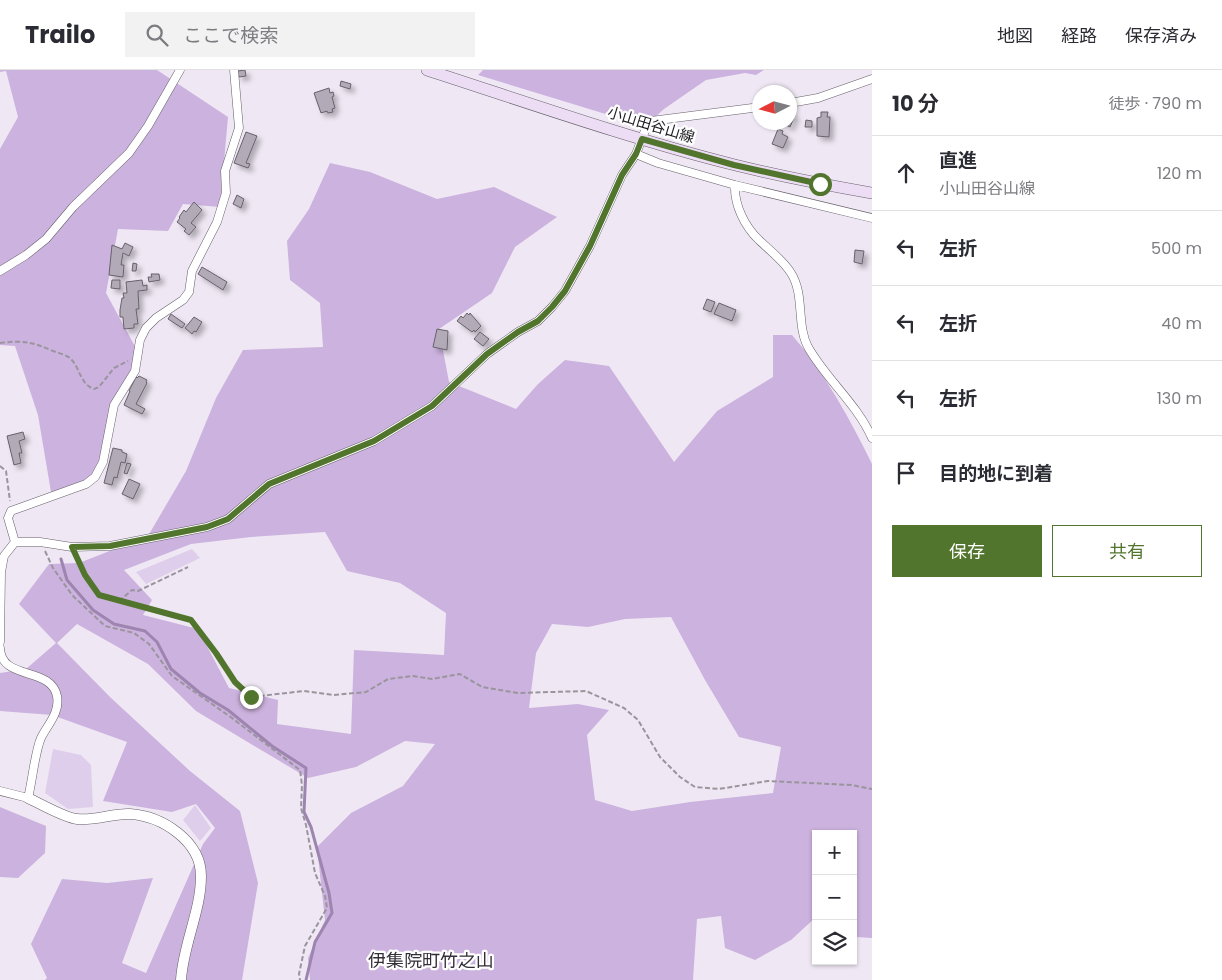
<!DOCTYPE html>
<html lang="ja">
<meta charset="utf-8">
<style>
:root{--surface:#fff;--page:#f2f2f3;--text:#2b2b33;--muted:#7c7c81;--line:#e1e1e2;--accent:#52752d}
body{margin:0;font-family:Poppins,"Noto Sans JP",sans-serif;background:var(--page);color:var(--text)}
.controls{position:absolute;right:15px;bottom:15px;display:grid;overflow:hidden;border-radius:0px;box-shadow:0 1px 4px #0004}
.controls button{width:45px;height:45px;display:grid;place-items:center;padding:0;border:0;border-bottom:1px solid var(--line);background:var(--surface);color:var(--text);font:25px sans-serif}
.compass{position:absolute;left:752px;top:15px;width:45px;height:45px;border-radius:50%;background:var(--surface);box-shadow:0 1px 4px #0004;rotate:264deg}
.stop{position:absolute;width:15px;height:15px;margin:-11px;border:4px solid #52752d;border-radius:50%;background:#fff}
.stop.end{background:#52752d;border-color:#fff;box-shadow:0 1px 5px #0008}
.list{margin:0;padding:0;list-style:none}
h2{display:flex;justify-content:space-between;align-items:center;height:65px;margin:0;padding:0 20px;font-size:21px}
h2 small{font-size:16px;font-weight:400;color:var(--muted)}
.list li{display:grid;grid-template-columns:32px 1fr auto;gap:15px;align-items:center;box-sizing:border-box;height:75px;padding:0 20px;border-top:1px solid var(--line)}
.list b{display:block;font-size:19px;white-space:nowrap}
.list p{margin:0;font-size:16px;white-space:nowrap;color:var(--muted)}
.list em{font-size:16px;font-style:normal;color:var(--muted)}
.actions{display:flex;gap:10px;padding:15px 20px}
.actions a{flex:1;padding:11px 0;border:1px solid var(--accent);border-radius:0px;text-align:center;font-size:18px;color:var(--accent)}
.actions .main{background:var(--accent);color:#fff}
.icon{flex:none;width:28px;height:28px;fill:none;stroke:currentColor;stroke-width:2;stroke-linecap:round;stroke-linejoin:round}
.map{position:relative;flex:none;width:872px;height:910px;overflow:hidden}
header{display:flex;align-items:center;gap:30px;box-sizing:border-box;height:70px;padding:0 25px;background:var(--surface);border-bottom:1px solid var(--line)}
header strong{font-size:24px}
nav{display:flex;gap:28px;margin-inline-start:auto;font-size:18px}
.search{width:350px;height:45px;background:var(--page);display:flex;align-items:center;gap:12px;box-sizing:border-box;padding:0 18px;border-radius:0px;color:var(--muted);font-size:19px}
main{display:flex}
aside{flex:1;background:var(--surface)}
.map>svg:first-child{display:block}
</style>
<header>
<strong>Trailo</strong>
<div class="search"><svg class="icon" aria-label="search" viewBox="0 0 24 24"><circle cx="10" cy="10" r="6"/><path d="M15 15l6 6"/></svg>ここで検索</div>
<nav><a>地図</a><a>経路</a><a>保存済み</a></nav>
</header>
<main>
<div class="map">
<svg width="872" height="910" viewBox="0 0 872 910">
<defs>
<filter id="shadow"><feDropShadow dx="4" dy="4" stdDeviation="2.5" flood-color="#0004"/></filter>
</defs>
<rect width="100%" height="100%" fill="#efe8f4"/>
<path fill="#dfceeb" d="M192,479L200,488L146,514L136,502Z
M53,679L81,685L91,695L93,737L68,739L45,723Z
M195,735L211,758L200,771L183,750Z"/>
<path fill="#ccb2de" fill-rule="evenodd" d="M0,0H157L228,47L220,137L183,134L168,161L118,159L106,223L138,282L115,343L105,394L86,418L51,422L38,345L15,276L0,275V79L18,47L6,1L0,2Z
M483,0H764L756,5L745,3L706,10L664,39L645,56L478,5Z
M330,93L370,102L437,129L494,117L557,147L515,177L492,223L439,259L449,312L516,339L538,314L565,290L609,296L674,392L717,341L773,307V265H792C825,303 850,349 872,394V868L857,867L853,858V764H816V847L791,870L755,890L725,878L721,846L697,849L693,910H310L308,888L325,850L317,777L351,743L403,716L435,674L405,671L356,697L308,708L196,641L148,594L77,554L57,573L110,627L190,701L240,741L258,813L242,910H45L47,908L31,874L62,809L107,813L153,808L122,893L146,903L203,774L215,758L196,734L172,742L103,731L127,672L52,645L0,641V603L26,599L56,573L19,534L49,494L79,493L148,466L186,401L216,328L243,280L323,277L320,233L290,210L287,171L309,139ZM325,462L347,501L400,513L446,543L444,585L354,580L351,664L277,654L278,630L229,618L198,559L143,545L152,530L124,500L191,474L251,467ZM671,547L705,610L739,667L781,677L773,723L690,732L632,741L595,730L587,665L609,640L578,634L529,638L536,583L552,554L588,557L625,549Z
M0,737L46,756L45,783L18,808L0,807Z"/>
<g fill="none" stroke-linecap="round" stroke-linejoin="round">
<path stroke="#9d85af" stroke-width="3" d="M61,489L67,510L93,540L114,554L145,561L157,572L171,599L200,623L228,640L272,676L306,698L304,742L311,757L329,823L332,843L315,872L306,910"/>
</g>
<path fill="#b2abb7" stroke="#67616c" filter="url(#shadow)" d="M245,0L246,6L239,7L238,1Z
M341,11L351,14L350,19L340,16Z
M329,18L330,23L333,22L334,26L332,27L335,38L332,39L333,42L328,43L327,41L321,43L314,23Z
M790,42L795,45L790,57L782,53L790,52Z
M821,42H828L827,47H830L829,67L817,66V48L821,47Z
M806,50L812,51V57H805Z
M778,59L783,61L782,64L788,67L783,78L772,74Z
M246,62L257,66L246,93L250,94L248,98L234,93Z
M237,125L244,129L241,138L233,134Z
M194,132L202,140L191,153L196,157L189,165L184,161L186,159L177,152L180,148L179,147L184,140L186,142Z
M125,173L133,177L129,186L123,183L121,195H124L123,207L109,205L112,175L122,179Z
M855,180L864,181L862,194L854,192Z
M133,193L137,194L136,201H132Z
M202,197L227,212L223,220L198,204Z
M151,204H159L160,210L149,212L148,207H152Z
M112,210H120V219L111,218Z
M142,210L143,216L147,215V220L138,221L139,239H136L138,254H134V258L124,259L123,247H120V240L122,228H124L123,223H127L126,212Z
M707,229L715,232L711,242L703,239Z
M719,233L736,240L732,251L714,244Z
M467,243L469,245L470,243L481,256L475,262L474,260L472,262L457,251L461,246L463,248Z
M171,244L185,254L182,258L168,249Z
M194,247L202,252L196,262L194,261L192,264L185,258Z
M437,259L448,261L447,280L433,277Z
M480,262L489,269L483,276L474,269Z
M139,306L147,310L146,312L147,313L136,334L145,339L142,344L124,335L130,321H129L136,307L137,308Z
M23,362L25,369L19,371L22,383H19L21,393L14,395L7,366Z
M113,378L122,380V382L127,384L125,393L121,392L117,408L114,407L112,415L104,413Z
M127,393L131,394L127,404L124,403Z
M129,409L140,414L133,429L122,424Z"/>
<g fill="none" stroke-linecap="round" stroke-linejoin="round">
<g stroke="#655f69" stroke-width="9">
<path id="minor" d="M790,33L818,28L872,9
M636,84L658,93L735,115L872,148
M735,115C734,135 745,157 759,170C769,180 783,190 791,203C805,225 796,254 808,277C826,309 857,334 872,368
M0,201L26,185L46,169L73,137L129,83L148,56L180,0
M15,472H40L72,477L110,476L207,457L228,449L269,414L374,371L432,336L487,284L518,262L538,251L552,237L565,221L590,176L622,105L636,84L646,58L651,51L760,37
M15,472L8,448L11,441L86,414L95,407L103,392L114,335L135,301L140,270L146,258L156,248L183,230L189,222L192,201L217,152L226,123L225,101L239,58L234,0
M0,572L1,502L4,486L15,472
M0,578C1,611 51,596 57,626C60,643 48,654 41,668C35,681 32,713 28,728L0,721"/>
</g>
<g stroke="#655f69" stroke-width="11">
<path id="tertiary" d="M28,728C41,734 65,748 77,749C95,751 113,743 130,744C162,746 201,771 201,806C201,841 183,875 181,910"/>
</g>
<g stroke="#655f69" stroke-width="12">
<path id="secondary" d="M427,0C529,33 631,69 735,95C780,106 826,115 872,123"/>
</g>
<path stroke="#9a959d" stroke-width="2" stroke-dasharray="5 2.5" stroke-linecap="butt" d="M0,273C22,270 33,272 53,281C59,283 67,285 71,289C80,298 80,314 94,319L99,317L114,298L128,291
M0,396L6,401L10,431
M45,481L53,498L72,525L105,556L134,563L149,574L172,606L232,648L300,700L302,715L301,738L306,755L315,803L325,826L327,838L305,876L299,904L300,910
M76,486L85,505L99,525L191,550L217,583L235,612L251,627L304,621L334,625L366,622L388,609L413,606L432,609L460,604L482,617L518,623L586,621L624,638L638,650L660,687L680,707L695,717L719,719L768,711L851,715L872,719
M119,531L132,520L138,521L188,497"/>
<use href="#minor" stroke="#fff" stroke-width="8"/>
<use href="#tertiary" stroke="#fff" stroke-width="10"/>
<use href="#secondary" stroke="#ecddf5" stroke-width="11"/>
</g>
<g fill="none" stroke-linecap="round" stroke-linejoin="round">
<path stroke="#52752d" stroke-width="6" d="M251,627L235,612L216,583L191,550L99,525L85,505L72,477L110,476L207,457L228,449L269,414L374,371L432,336L487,284L518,262L538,251L552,237L565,221L590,176L622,105L636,84L642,69L734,95L820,114"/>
</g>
<g text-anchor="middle" stroke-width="4.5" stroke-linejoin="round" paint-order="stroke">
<g font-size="15" fill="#1e1c20" stroke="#fff">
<text transform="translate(651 55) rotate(17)" y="5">小山田谷山線</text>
</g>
<g font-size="18" fill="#332e37" stroke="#fff">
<text x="431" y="897">伊集院町竹之山</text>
</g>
</g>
</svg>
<div class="controls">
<button>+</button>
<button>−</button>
<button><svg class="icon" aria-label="layers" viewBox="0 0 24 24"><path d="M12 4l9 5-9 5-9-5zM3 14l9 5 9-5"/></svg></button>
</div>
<svg class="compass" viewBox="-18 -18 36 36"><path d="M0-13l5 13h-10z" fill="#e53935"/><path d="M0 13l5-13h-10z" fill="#7c7c81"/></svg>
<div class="stop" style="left:820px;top:114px"></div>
<div class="stop end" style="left:251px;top:627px"></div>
</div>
<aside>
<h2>10 分<small>徒歩 · 790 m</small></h2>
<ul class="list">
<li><svg class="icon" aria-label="ahead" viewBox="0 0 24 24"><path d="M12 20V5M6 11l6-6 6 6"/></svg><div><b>直進</b><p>小山田谷山線</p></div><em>120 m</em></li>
<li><svg class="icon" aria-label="left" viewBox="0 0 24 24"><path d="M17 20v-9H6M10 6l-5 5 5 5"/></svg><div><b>左折</b></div><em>500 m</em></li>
<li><svg class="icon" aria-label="left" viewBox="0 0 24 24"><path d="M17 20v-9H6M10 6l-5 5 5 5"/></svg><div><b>左折</b></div><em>40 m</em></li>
<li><svg class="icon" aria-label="left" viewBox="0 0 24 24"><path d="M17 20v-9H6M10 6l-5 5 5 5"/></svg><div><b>左折</b></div><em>130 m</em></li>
<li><svg class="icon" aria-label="arrive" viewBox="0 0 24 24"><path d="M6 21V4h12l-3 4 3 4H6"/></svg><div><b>目的地に到着</b></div></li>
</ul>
<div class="actions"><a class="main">保存</a><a>共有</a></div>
</aside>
</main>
